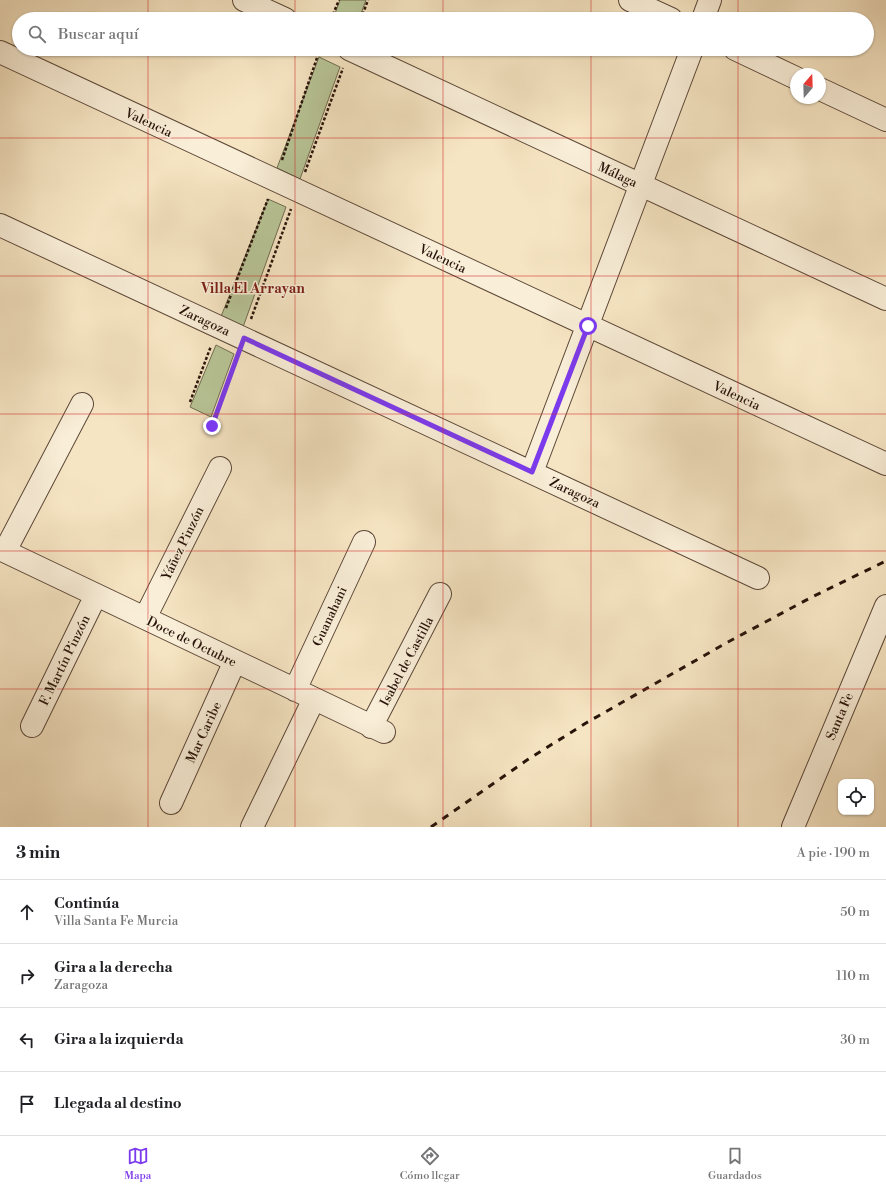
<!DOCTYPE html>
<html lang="es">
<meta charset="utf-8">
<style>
:root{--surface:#fff;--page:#f6f6f6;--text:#202124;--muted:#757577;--line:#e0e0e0;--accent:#7c3aed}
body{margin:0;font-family:"Libre Bodoni",serif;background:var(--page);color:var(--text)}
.controls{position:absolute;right:12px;bottom:12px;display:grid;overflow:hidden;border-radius:8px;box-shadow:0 1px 3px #0004}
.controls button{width:36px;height:36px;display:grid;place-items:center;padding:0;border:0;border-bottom:1px solid var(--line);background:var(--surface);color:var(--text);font:20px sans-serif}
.compass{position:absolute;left:790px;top:68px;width:36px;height:36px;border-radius:50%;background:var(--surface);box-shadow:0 1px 3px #0004;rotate:19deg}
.stop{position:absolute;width:12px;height:12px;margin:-9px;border:3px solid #7c3aed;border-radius:50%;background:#fff}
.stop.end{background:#7c3aed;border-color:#fff;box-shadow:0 1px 4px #0008}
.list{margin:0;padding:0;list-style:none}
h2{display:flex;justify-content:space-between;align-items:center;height:52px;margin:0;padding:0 16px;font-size:17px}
h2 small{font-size:13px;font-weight:400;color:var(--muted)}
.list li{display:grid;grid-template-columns:26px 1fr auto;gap:12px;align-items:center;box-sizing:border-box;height:64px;padding:0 16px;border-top:1px solid var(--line)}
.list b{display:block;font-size:15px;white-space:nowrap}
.list p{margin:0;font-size:13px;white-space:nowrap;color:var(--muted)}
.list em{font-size:13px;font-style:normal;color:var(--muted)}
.icon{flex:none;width:22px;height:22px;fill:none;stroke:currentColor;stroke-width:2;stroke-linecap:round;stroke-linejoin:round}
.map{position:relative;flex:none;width:886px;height:827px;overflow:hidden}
.search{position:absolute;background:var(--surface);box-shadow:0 1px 3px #0004;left:12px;right:12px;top:12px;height:44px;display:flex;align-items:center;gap:10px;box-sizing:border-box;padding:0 14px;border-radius:22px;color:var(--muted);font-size:15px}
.sheet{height:308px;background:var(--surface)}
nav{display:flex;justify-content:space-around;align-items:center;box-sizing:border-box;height:56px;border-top:1px solid var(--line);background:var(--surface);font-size:11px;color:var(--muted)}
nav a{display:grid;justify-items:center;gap:2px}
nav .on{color:var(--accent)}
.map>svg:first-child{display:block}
</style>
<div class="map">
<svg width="886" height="827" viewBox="0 0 886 827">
<rect width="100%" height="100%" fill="#f6e5c3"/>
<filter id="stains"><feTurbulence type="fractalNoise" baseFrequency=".005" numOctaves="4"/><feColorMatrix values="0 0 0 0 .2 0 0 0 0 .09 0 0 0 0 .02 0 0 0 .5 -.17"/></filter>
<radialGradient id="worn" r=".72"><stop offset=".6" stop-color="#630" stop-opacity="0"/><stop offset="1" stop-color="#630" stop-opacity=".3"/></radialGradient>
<path fill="#b8c597" stroke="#706c50" d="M340,0H366L359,19H333Z
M319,57L340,67L300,179L277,168Z
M268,199L286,207L242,330L220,319Z
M216,345L234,354L211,417L190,407Z"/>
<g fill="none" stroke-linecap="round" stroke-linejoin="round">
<g stroke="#5c4838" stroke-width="24">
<path id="minor" d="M244,0L285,19
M630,0L671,19
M703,19L710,0
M349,49L886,299
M735,49L796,78
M0,52L886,464
M820,89L886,120
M0,225L758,578
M532,472L692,49
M0,549L384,732
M5,551L82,404
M145,618L220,468
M295,690L364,542
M32,726L96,595
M371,727L440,594
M171,803L235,661
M252,827L314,699
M793,827L886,606"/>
</g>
<path stroke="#28130a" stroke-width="2.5" stroke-dasharray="3 2" stroke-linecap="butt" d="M331,19L339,0
M361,19L368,0
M282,160L320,49
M305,172L343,68
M226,308L268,199
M251,319L291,209
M190,402L211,346
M212,426L237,357"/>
<use href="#minor" stroke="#f9eed8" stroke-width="22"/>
<path stroke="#28130a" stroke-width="3" stroke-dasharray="7 7" stroke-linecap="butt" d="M431,827L527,760L586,723L728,642L812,597L886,561"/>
</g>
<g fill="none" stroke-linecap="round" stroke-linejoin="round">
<path stroke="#7c3aed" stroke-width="5" d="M212,426L244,338L532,472L588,326"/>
</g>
<path fill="none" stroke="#d62828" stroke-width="1" stroke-opacity="0.55" d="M148,0V19M295,0V19M443,0V19M591,0V19M738,0V19M148,49V827M295,49V827M443,49V827M591,49V827M738,49V827M0,138H886M0,276H886M0,414H886M0,551H886M0,689H886"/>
<g text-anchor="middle" stroke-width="3" stroke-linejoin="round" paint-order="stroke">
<g font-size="13" fill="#28130a" stroke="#f9eed8">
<text transform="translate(149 122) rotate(25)" y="5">Valencia</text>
<text transform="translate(618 174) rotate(25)" y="5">Málaga</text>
<text transform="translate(443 258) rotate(25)" y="5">Valencia</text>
<text transform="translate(205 320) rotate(25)" y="5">Zaragoza</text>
<text transform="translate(737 395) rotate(25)" y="5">Valencia</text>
<text transform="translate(575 492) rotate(25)" y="5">Zaragoza</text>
<text transform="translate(182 543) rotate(-64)" y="5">Yáñez Pinzón</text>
<text transform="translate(329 616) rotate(-65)" y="5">Guanahani</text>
<text transform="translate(192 641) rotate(26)" y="5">Doce de Octubre</text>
<text transform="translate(64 660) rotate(-64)" y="5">F. Martín Pinzón</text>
<text transform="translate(406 661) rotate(-62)" y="5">Isabel de Castilla</text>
<text transform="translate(839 716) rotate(-67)" y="5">Santa Fe</text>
<text transform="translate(203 732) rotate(-65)" y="5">Mar Caribe</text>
</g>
<g font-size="14" font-weight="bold" fill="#7a1f14" stroke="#f9eed8">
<text x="253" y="293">Villa El Arrayan</text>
</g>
</g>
<rect width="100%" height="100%" filter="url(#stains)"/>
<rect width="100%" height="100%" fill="url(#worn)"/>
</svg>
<div class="controls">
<button><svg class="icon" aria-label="locate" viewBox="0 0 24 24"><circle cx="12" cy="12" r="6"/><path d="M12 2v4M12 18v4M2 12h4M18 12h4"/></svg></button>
</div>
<svg class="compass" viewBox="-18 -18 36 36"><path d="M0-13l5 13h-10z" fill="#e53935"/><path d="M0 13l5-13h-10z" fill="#757577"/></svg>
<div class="stop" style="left:588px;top:326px"></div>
<div class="stop end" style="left:212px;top:426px"></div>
<div class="search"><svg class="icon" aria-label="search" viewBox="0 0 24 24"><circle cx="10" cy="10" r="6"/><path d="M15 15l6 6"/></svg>Buscar aquí</div>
</div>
<section class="sheet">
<h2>3 min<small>A pie · 190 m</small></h2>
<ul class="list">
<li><svg class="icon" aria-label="ahead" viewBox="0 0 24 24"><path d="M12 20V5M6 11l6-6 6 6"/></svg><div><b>Continúa</b><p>Villa Santa Fe Murcia</p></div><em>50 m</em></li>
<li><svg class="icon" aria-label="right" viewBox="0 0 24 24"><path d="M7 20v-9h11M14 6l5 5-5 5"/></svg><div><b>Gira a la derecha</b><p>Zaragoza</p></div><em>110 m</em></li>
<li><svg class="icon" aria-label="left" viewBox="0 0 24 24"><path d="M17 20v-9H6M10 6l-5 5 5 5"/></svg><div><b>Gira a la izquierda</b></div><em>30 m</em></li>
<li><svg class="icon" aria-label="arrive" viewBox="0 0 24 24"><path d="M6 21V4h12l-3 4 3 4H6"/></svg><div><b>Llegada al destino</b></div></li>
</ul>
</section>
<nav>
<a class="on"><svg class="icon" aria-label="map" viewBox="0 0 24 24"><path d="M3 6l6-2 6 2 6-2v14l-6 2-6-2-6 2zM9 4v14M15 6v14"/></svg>Mapa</a>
<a><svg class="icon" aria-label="directions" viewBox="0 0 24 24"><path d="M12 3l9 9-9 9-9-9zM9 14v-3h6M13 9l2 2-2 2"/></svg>Cómo llegar</a>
<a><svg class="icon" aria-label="saved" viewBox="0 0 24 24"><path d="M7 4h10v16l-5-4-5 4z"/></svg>Guardados</a>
</nav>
